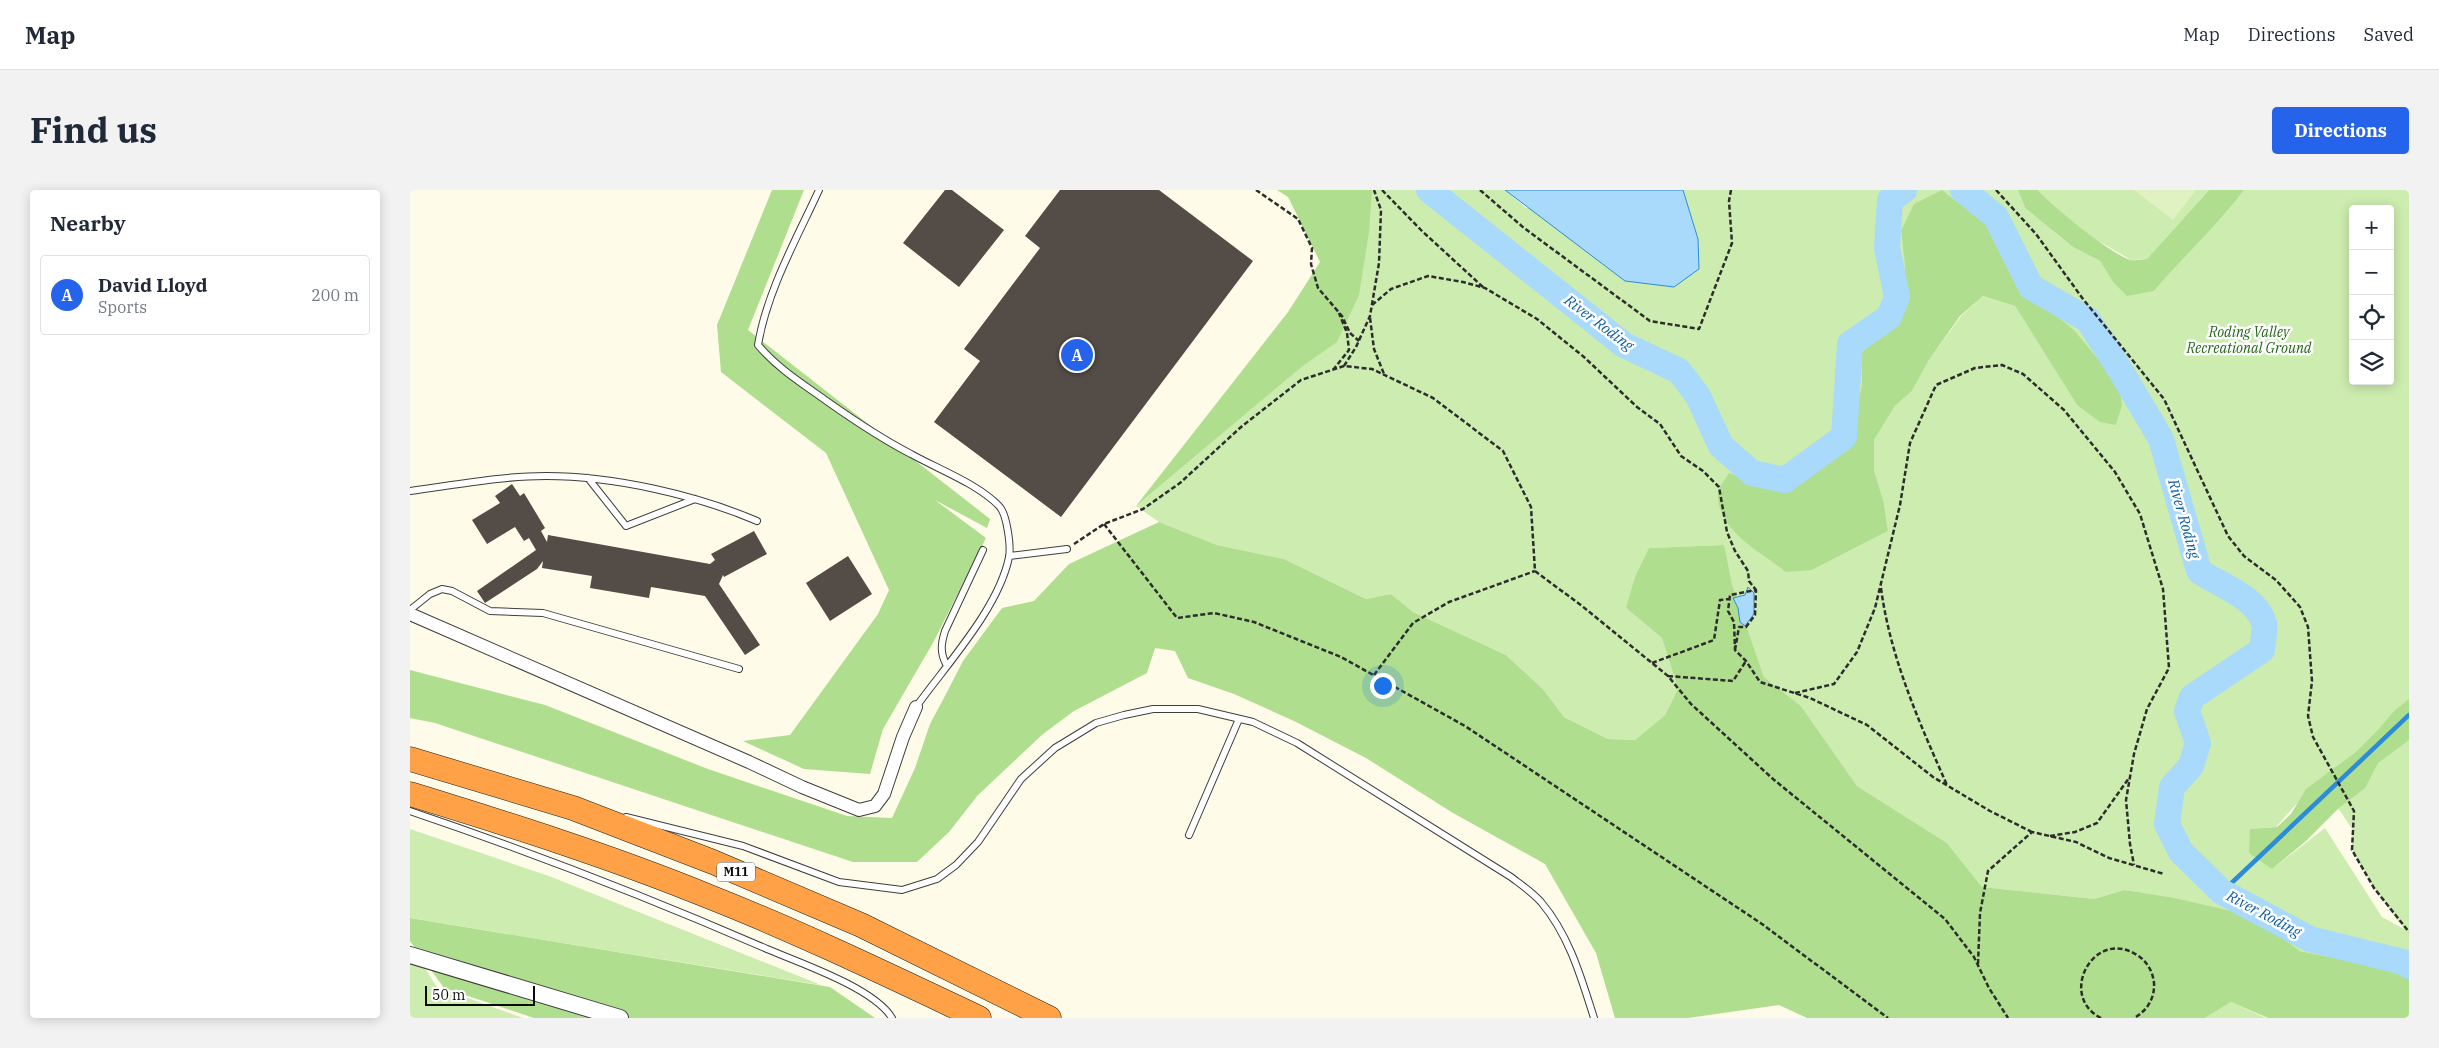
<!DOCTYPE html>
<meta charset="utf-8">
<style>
:root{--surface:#fff;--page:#f2f2f3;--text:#1f2937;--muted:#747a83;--line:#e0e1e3;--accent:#2563eb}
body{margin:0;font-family:"IBM Plex Serif",serif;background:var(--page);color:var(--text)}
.controls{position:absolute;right:15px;top:15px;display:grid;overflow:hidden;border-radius:5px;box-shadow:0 2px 12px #0003}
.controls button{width:45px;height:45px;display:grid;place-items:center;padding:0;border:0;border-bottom:1px solid var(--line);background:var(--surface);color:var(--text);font:25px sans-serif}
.scale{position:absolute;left:15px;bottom:12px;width:110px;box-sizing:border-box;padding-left:5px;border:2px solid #0b0b0b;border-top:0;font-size:14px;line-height:18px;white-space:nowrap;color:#0b0b0b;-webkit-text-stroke:4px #fff;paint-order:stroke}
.you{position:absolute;left:972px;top:495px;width:18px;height:18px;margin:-12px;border:4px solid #fff;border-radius:50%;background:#1a73e8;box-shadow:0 0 0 8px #1a73e833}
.badge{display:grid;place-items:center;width:32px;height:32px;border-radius:50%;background:var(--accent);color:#fff;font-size:16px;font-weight:700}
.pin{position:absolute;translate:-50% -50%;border:2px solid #fff;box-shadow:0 1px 5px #0006}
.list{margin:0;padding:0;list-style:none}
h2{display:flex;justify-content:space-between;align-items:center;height:65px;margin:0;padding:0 20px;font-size:21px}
h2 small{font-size:16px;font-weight:400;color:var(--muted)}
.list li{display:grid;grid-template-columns:32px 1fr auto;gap:15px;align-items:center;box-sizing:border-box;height:80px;margin:0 10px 10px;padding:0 10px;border:1px solid var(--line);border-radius:5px}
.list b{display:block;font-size:19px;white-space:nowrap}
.list p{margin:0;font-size:16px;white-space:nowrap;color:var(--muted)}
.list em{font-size:16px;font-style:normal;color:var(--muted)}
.icon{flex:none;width:28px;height:28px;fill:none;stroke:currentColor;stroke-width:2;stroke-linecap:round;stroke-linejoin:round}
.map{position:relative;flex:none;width:1999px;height:828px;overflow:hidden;border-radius:5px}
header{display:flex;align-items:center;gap:30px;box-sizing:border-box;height:70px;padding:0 25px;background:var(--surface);border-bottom:1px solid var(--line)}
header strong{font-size:24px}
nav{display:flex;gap:28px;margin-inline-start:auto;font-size:18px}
.intro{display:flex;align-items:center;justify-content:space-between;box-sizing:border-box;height:120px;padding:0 30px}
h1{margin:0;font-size:35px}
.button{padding:12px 22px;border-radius:5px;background:var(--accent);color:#fff;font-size:18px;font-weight:700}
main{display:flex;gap:30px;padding:0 30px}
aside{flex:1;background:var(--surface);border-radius:5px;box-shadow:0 2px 12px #0003}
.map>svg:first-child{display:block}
</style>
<header>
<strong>Map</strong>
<nav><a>Map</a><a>Directions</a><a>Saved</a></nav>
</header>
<div class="intro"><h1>Find us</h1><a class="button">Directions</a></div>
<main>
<aside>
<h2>Nearby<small></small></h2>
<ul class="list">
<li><span class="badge">A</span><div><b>David Lloyd</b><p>Sports</p></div><em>200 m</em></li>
</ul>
</aside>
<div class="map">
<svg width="1999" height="828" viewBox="0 0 1999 828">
<rect width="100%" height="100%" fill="#fffbe9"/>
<path fill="#cdecb0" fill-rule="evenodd" d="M961,0H1095L1116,18L1288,49L1273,0H1608L1615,18L1663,57L1690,71L1703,92L1744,101C1773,67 1807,36 1834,0H1999V787L1960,775L1890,761L1843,726L1714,700L1684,709L1572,697L1537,653L1447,596L1391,516L1354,487L1322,394L1313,355L1239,358L1216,418L1252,448L1268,499L1255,525L1225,550L1198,549L1154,527L1133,499L1096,465L1003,422L981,404L956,409L874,369L807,355L749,332L726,316L890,178ZM1532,0L1553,18L1599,69L1612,98L1663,139L1712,216L1706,235L1667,215L1605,116L1573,106L1551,126L1519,170L1502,201L1485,216L1464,250V280L1474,313L1478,341L1402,380L1358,301L1378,296L1438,260L1452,194V162C1458,155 1488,128 1490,123C1501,99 1494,66 1491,41ZM1943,19H1980V191H1943ZM1909,589L1942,639V660L1964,698L1994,739L1972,727L1915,638L1862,679L1840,639L1866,637Z
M1628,0H1799L1737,69L1721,70L1687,50L1644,18Z
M0,639L139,686L411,795L0,728Z
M0,755L27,797L113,828H0Z
M1821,812L1856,828H1795Z"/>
<path fill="#afde8e" d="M362,0H394L338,140L580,329L577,338L525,310L576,348L524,451L473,539L460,584L394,579L333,551L380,545L468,424L479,400L416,263L311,182L307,135Z
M867,0H962L959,42L949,105L927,152L894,175L726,316L878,122L910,72L878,7Z
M1532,0L1578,36L1599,69L1612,98L1663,139L1709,194L1712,216L1706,235L1690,232L1667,215L1605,116L1573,106L1550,126L1519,170L1502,201L1485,216L1464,250V280L1474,313L1478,341L1402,380L1376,382C1351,362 1306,340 1308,303C1309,297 1316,288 1319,283L1346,293L1378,296L1438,260L1452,194V162L1490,124L1494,107L1495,75L1491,41L1504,14Z
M1608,0H1628C1640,15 1704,66 1721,70C1726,71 1732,69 1737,69L1799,0H1834C1807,36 1773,67 1744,101L1717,106L1703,92L1690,71L1663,57L1615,18Z
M749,332L807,355L874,369L956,409L981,404L1003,422L1096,465L1133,499L1154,527L1198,549L1225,550L1255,525L1268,499L1252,448L1216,418L1225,387L1239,358L1314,355L1322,394L1354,487L1391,516L1447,596L1537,653L1572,697L1684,709L1714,700L1764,708L1843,726L1890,761L1960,775L1999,787V828H1858L1821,812L1795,828H1397L1369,815L1278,828H1205L1186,763L1135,674L1043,623L956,568L884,531L824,504L778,488L765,461L745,458L737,483L664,521L633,544L568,605L539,642L507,672H443L25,533L0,528V480L135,515L298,579L437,626L482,628L505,578L520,534L536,504L553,471L592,418L624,411L659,374Z
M1999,509V550L1968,573L1955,598L1929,618L1896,651L1862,679L1839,663L1840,639L1867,637L1881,624L1896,599L1946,562L1968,540L1984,521Z
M0,728L420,797L465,828H124L34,798L0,751Z"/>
<path fill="#e0f2c2" d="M1724,0H1786L1763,30Z"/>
<path fill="#a9d9fb" stroke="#2b8cd7" d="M1095,0H1273L1288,49L1289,79L1264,97L1215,91Z
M1338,397L1344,403V424L1335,436L1330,432L1328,418L1323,408L1335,405Z"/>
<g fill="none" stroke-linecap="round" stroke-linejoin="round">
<path stroke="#2b8cd7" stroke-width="4.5" d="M1812,702L1999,525"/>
<path stroke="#a9d9fb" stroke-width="26" d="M1019,0L1214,155L1269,181L1288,206L1311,256L1342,283L1375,290L1434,247L1440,154L1479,127L1487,107L1477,57L1480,10L1494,0
M1553,0L1586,27L1621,97L1678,130L1709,178L1751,249L1789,381C1810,396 1846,406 1854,433C1856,440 1852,453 1852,460L1782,507L1777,521L1788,553L1781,576L1762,597L1757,634L1771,662L1812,702L1900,749L1993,772L1999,776"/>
</g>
<path fill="#544c46" d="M535,0H542L594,40L549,97L493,53Z
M650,0H749L843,71L651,327L524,232L570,171L554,159L630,58L615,46Z
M102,294L110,306L114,303L135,338L131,341L137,352L138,345L300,374L305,370L301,364L344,341L357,364L314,387L313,385L309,394L350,455L335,465L295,406L241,397L239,408L180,398L182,386L132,378L133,371L127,379L75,413L67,401L126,360L119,348L114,351L105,337L77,354L62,330L90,313L85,306Z
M438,366L462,404L420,431L396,393Z"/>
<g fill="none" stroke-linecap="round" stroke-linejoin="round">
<g stroke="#3e3e3e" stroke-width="8">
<path id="service" d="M409,0C386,50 357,101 348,155C368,179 393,194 418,212C445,231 472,249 501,264C528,279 568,294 589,316C597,324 601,356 599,367C589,418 536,475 506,517
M178,288L216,336L285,309
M0,301C45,295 91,286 136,286C204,286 286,305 347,331
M599,366L657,359
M0,420L20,404L32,399L42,401L80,421L133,423L329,479
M536,474C530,462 531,454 535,441L573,360
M0,621C121,662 240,708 357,759C390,773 464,798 482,828
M216,627L333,656L429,692L492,700L527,689L546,675L568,652L611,589L645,558L686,533L714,525L743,519H788L843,532L887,553L1101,687C1110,694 1122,702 1131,712C1159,745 1171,787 1184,828
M779,645L829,529"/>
</g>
<g stroke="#3e3e3e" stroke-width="14">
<path id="minor" d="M0,424L339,572L392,597L449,620L465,616L474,604L493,547L506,517"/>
</g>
<g stroke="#3e3e3e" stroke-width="18">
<path id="tertiary" d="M0,765L210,828"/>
</g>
<g stroke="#1c1c1c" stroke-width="25">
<path id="motorway" d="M0,569L163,618L303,672L451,735L639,828
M0,604C101,635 202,667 300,707C391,743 480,786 569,828"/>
</g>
<path stroke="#2d2d2d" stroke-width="2.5" stroke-dasharray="5 2.5" stroke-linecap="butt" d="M846,0L888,29L902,58L901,74L908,98L932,126L940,143L949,151
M972,0L1012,41L1074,98
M1070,0L1114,38L1240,131L1289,139L1322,53L1319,11L1321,0
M1586,0L1626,44L1673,109L1754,209L1818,346L1834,366L1866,390L1890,417L1898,437L1902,491L1898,526L1903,547L1944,621L1942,660L1964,698L1999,742
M962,115L981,99L1018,86L1053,92L1075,98L1127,129L1174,167L1227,217L1250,234L1271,266L1293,281L1309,297L1317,342L1325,361L1338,381L1339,391L1346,400
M960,128L964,159L974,184
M934,176L946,157L960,126L969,73L971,20L964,0
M923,180L939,160L937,143L929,123
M694,334L767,428L804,423L844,432L931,467L1055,536L1352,734L1478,828
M664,354L694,334L733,319L770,293L831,237L891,190L934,176L962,179L1023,208L1093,261L1121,317L1125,381L1172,416L1258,486L1281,514L1363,589L1535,729L1564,767L1579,798L1598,828
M1471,398C1480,467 1509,532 1537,595
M1325,460L1329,437H1336L1345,425L1346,400L1320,405L1318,421L1324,432L1325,460L1336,471L1350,492L1400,508L1457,535L1523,587L1580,621L1622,642
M1242,473L1304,450L1310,410L1319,409
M964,485L1003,433L1039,412L1125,381
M1258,486L1323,491L1336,471
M1385,503L1424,494L1447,462L1465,418L1490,315L1500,253L1526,195L1565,178L1592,175L1613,184L1654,220L1705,282L1730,324L1753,399L1759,478L1737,519L1724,564L1716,610L1720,654L1724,675
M1640,646L1665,642L1687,633L1719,588
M1568,774L1570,723L1578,681L1622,642L1666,652L1699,668L1754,684
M1691,828C1647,806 1684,737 1727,765C1737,771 1743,782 1744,793C1745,808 1737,821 1724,828"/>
<use href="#service" stroke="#fff" stroke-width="6"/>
<use href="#minor" stroke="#fff" stroke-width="12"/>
<use href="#tertiary" stroke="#fff" stroke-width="16"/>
<use href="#motorway" stroke="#ffa147" stroke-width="24"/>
</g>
<g text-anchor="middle" stroke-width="5" stroke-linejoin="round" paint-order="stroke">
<rect fill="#fff" stroke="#545454" stroke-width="1" x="307" y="672.5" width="38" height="19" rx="4"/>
<g font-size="12" font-weight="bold" fill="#0b0b0b">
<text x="326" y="686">M11</text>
</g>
<g font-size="14" font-style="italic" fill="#256617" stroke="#fff">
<text x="1839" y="147">Roding Valley<tspan x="1839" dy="16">Recreational Ground</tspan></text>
</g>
<g font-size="15" font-style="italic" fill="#0c5da4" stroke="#fff">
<text transform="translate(1189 133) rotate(37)" y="5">River Roding</text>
<text transform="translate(1774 329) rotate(74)" y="5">River Roding</text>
<text transform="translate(1854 724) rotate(28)" y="5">River Roding</text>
</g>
</g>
</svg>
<div class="controls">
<button>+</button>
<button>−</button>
<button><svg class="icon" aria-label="locate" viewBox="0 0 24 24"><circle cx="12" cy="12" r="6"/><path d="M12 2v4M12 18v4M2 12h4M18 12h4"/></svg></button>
<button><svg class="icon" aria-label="layers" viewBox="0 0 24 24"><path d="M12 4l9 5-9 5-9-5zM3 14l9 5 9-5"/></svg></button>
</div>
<div class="scale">50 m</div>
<div class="you"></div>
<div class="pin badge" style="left:667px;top:165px">A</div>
</div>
</main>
